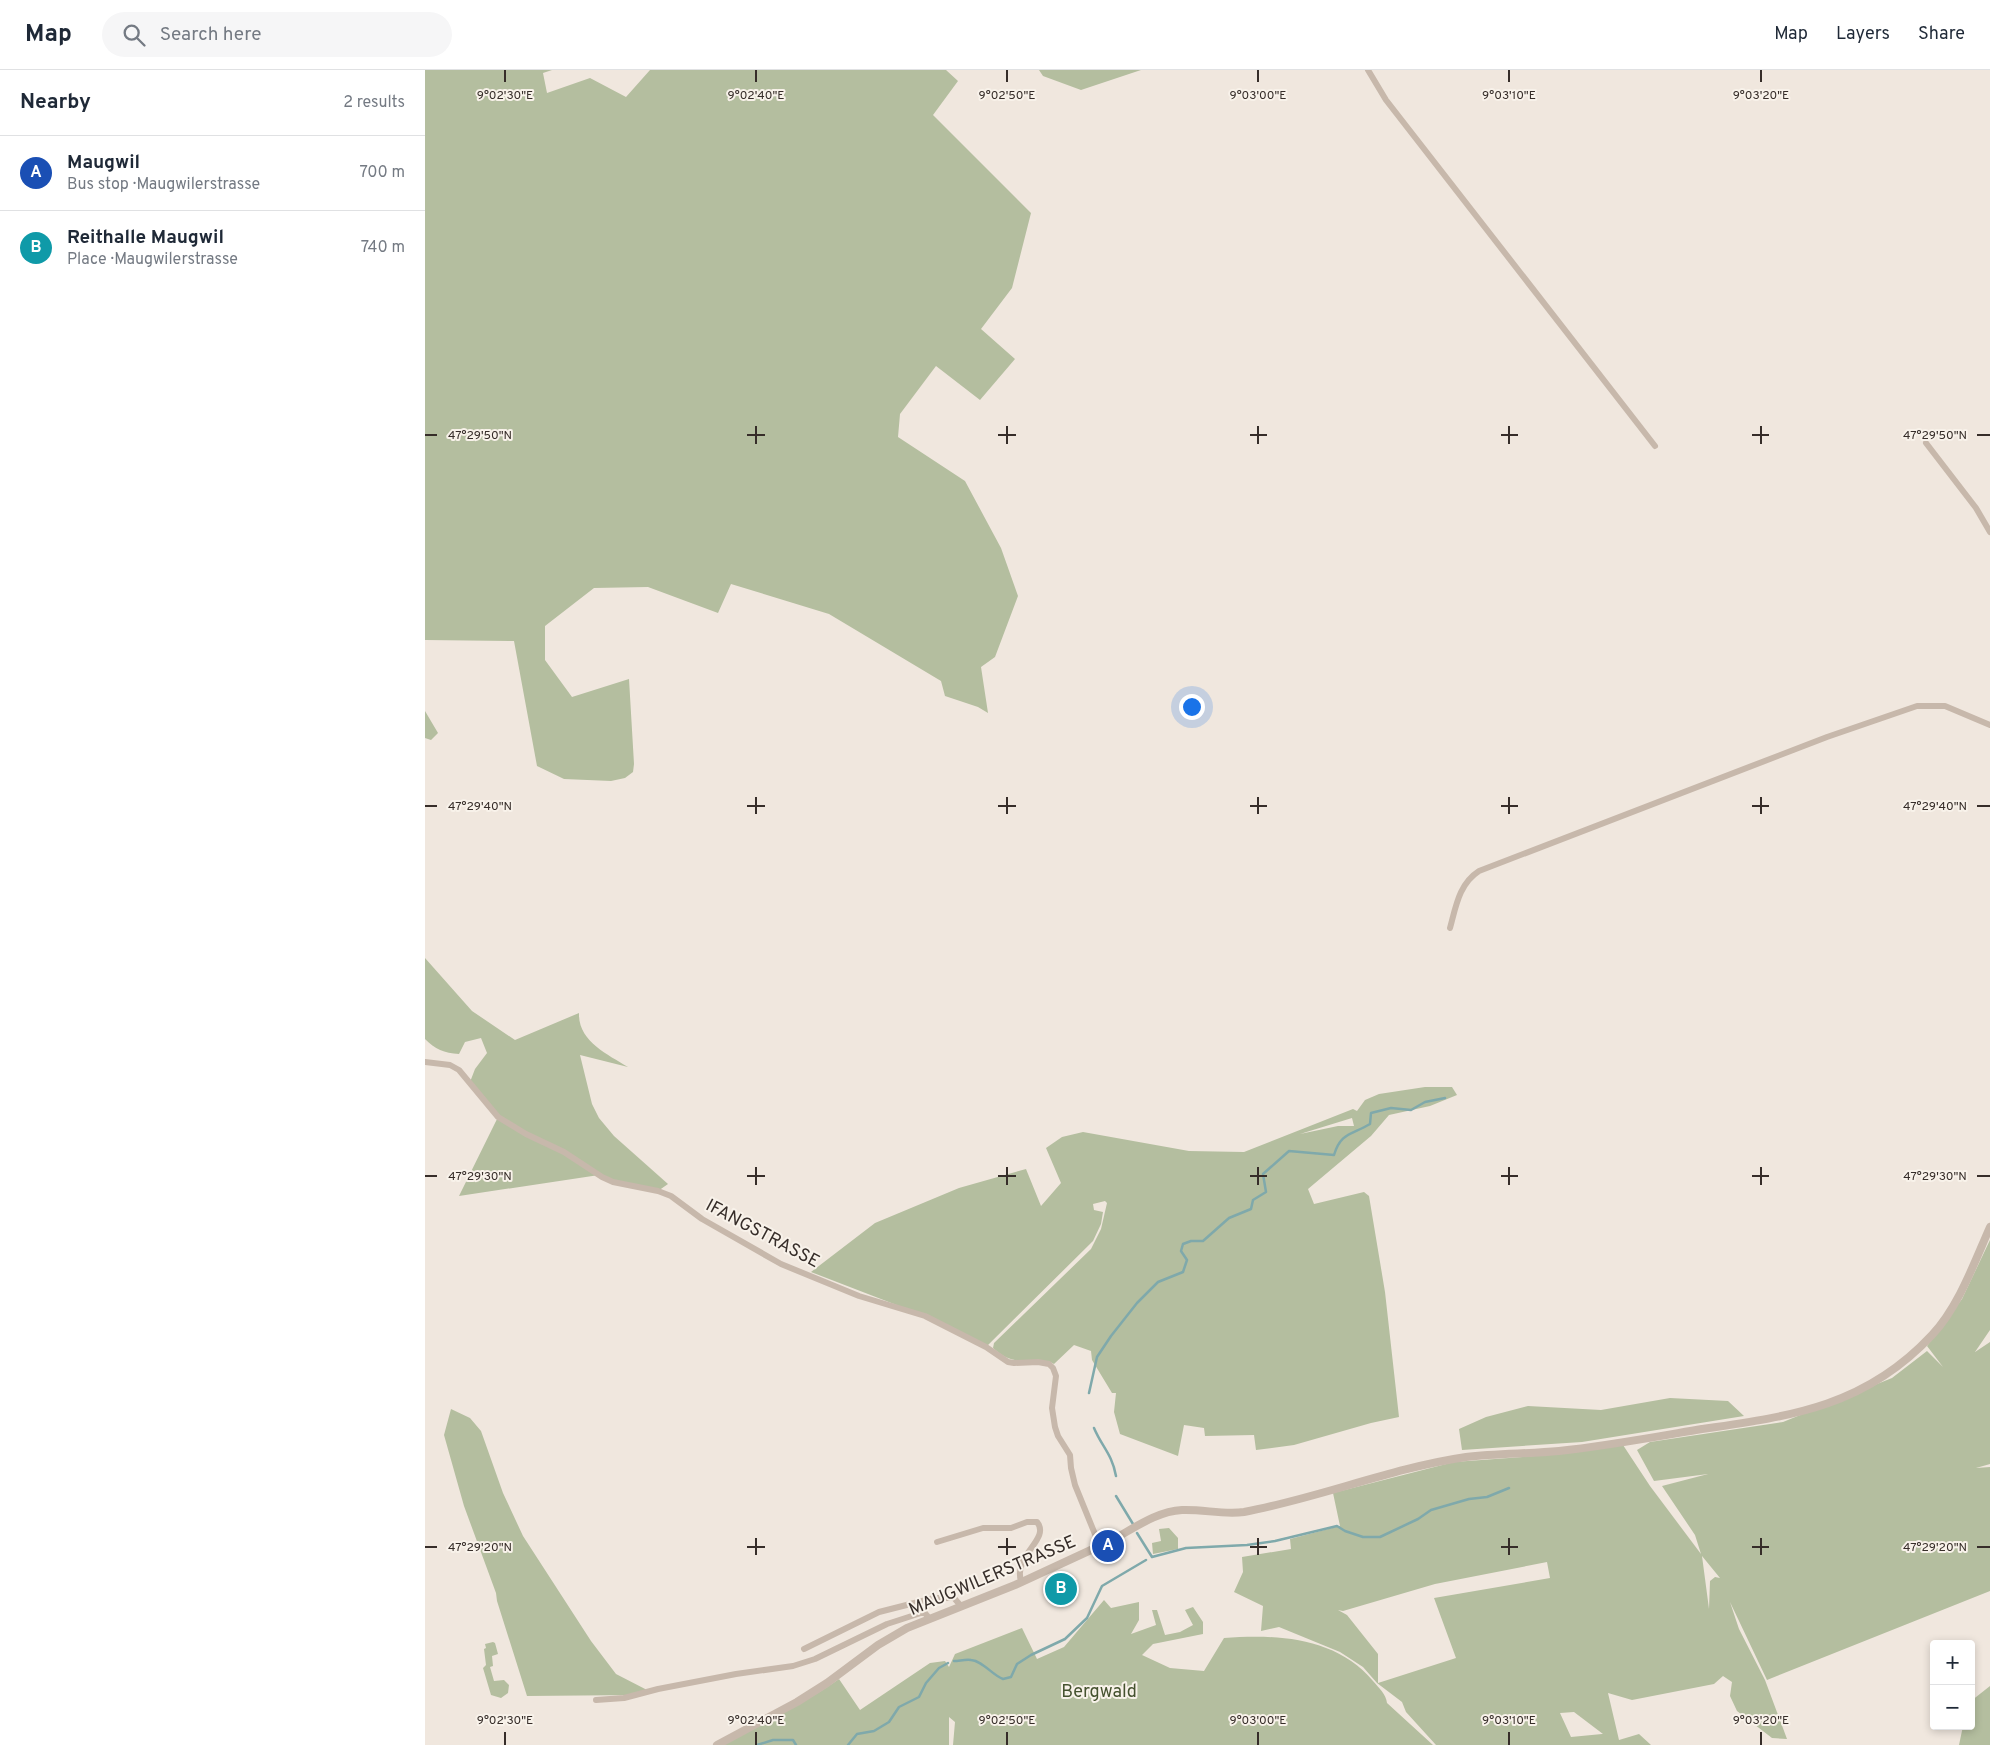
<!DOCTYPE html>
<meta charset="utf-8">
<style>
:root{--surface:#fff;--page:#f6f6f7;--text:#1f2937;--muted:#747a83;--line:#e0e1e3;--accent:#2563eb}
body{margin:0;font-family:Overpass,sans-serif;background:var(--page);color:var(--text)}
.controls{position:absolute;right:15px;bottom:15px;display:grid;overflow:hidden;border-radius:5px;box-shadow:0 2px 8px #0003}
.controls button{width:45px;height:45px;display:grid;place-items:center;padding:0;border:0;border-bottom:1px solid var(--line);background:var(--surface);color:var(--text);font:25px sans-serif}
.you{position:absolute;left:766px;top:636px;width:18px;height:18px;margin:-12px;border:4px solid #fff;border-radius:50%;background:#1a73e8;box-shadow:0 0 0 8px #1a73e833}
.badge{display:grid;place-items:center;width:32px;height:32px;border-radius:50%;background:var(--accent);color:#fff;font-size:16px;font-weight:700}
.pin{position:absolute;translate:-50% -50%;border:2px solid #fff;box-shadow:0 1px 5px #0006}
.list{margin:0;padding:0;list-style:none}
h2{display:flex;justify-content:space-between;align-items:center;height:65px;margin:0;padding:0 20px;font-size:21px}
h2 small{font-size:16px;font-weight:400;color:var(--muted)}
.list li{display:grid;grid-template-columns:32px 1fr auto;gap:15px;align-items:center;box-sizing:border-box;height:75px;padding:0 20px;border-top:1px solid var(--line)}
.list b{display:block;font-size:19px;white-space:nowrap}
.list p{margin:0;font-size:16px;white-space:nowrap;color:var(--muted)}
.list em{font-size:16px;font-style:normal;color:var(--muted)}
.icon{flex:none;width:28px;height:28px;fill:none;stroke:currentColor;stroke-width:2;stroke-linecap:round;stroke-linejoin:round}
.map{position:relative;flex:none;width:1565px;height:1675px;overflow:hidden}
header{display:flex;align-items:center;gap:30px;box-sizing:border-box;height:70px;padding:0 25px;background:var(--surface);border-bottom:1px solid var(--line)}
header strong{font-size:24px}
nav{display:flex;gap:28px;margin-inline-start:auto;font-size:18px}
.search{width:350px;height:45px;background:var(--page);display:flex;align-items:center;gap:12px;box-sizing:border-box;padding:0 18px;border-radius:28px;color:var(--muted);font-size:19px}
main{display:flex}
aside{flex:1;background:var(--surface)}
.map>svg:first-child{display:block}
</style>
<header>
<strong>Map</strong>
<div class="search"><svg class="icon" aria-label="search" viewBox="0 0 24 24"><circle cx="10" cy="10" r="6"/><path d="M15 15l6 6"/></svg>Search here</div>
<nav><a>Map</a><a>Layers</a><a>Share</a></nav>
</header>
<main>
<aside>
<h2>Nearby<small>2 results</small></h2>
<ul class="list">
<li><span class="badge" style="background:#1a4fb4">A</span><div><b>Maugwil</b><p>Bus stop · Maugwilerstrasse</p></div><em>700 m</em></li>
<li><span class="badge" style="background:#0f9aa8">B</span><div><b>Reithalle Maugwil</b><p>Place · Maugwilerstrasse</p></div><em>740 m</em></li>
</ul>
</aside>
<div class="map">
<svg width="1565" height="1675" viewBox="0 0 1565 1675">
<rect width="100%" height="100%" fill="#f0e7de"/>
<path fill="#b4be9f" fill-rule="evenodd" d="M0,0H127L118,3L122,23L165,8L201,27L225,0H521L533,11L508,45L606,143L587,218L556,259L590,289L555,330L511,296L475,344L473,367L540,411L576,478L593,526L570,587L556,597L563,643L553,637L520,626L516,611L404,544L306,514L293,543L223,517L169,518L120,556V590L147,627L204,609L209,694L208,702L200,708L186,711L139,709L112,696L89,571L0,570Z
M614,0H716L656,20L618,6Z
M0,641L13,663L6,670L0,668Z
M0,888L47,941L90,970L154,943C153,971 182,984 203,997L155,985L167,1034L174,1048L189,1066L243,1114L233,1121L188,1112L174,1105L34,1126L73,1047L45,1012L50,999L62,983L56,968L40,972L34,984C19,983 10,979 0,969Z
M1000,1017H1027L1032,1025L1005,1036L964,1045L946,1066L883,1119L889,1134L939,1122L944,1126L960,1222L974,1347L946,1353L869,1375L831,1380L829,1365L780,1366L779,1358L759,1355L753,1386L695,1364L689,1342L691,1323H687L667,1290L666,1281L649,1275L629,1294C624,1291 619,1292 614,1292C594,1291 583,1292 568,1278L569,1273L666,1179L676,1159L682,1133L680,1131L668,1134L669,1140L678,1142L676,1154L668,1171L561,1277L500,1246L386,1202L450,1153L534,1118L601,1099L616,1136L636,1113L621,1078L637,1067L658,1062L764,1081L819,1082L928,1039L932,1041L940,1030L954,1024ZM927,1048L929,1056H913L875,1064Z
M1565,1170V1260L1550,1282L1565,1272V1394L1551,1398L1565,1397V1521L1342,1610L1305,1532L1314,1559L1340,1610L1362,1669L1347,1668L1312,1641L1305,1626L1307,1612L1298,1606L1289,1614L1207,1630L1183,1623L1194,1670L1214,1664L1226,1675H1011L981,1642L977,1632L952,1613L938,1597L915,1582L854,1557L836,1561L838,1536L809,1522L818,1502L817,1487L866,1479L865,1469L915,1456L908,1423L1029,1392L1124,1385L1198,1375L1225,1416L1276,1484L1270,1465L1237,1416L1283,1404L1229,1411L1212,1380L1225,1372L1358,1352L1467,1308L1502,1281L1518,1297L1502,1276L1537,1229ZM1277,1486L1295,1508L1290,1507L1285,1511L1284,1539ZM1122,1492L1125,1508L1009,1528L1031,1588L953,1613V1584L922,1545L913,1540L918,1541L1010,1514ZM1149,1642L1178,1664H1177L1146,1667L1135,1643Z
M1245,1328L1303,1331L1319,1346L1157,1372L1037,1380L1034,1359L1061,1347L1103,1336L1176,1340Z
M26,1339L45,1348L56,1361L78,1423L98,1466L166,1571L191,1604L224,1621L211,1625L102,1626L72,1531L71,1523L39,1436L19,1365Z
M744,1458L753,1468V1479L728,1484L727,1473L736,1471L734,1459Z
M679,1530L686,1538L714,1532V1550L706,1564L731,1555L727,1540H732L740,1565L755,1562L768,1555L760,1540L768,1537L778,1552V1564L728,1574L717,1585L745,1598L779,1601L799,1568C852,1564 911,1567 948,1611C954,1618 961,1624 962,1633L1008,1675H528L530,1652L524,1647V1675H295C336,1653 376,1636 414,1609L435,1640L505,1593L520,1591L524,1597L530,1584L597,1558L612,1589L639,1577Z
M68,1572L70,1573L73,1584L67,1586L68,1596L65,1597L69,1611L79,1610L84,1615L83,1623L76,1628L66,1625L58,1598L61,1595L59,1579L61,1578L60,1574Z
M1565,1616V1675H1534L1538,1656H1546V1631Z"/>
<g fill="none" stroke-linecap="round" stroke-linejoin="round">
<path stroke="#7fa9ab" stroke-width="2.5" d="M664,1323L672,1287L686,1266L712,1233L733,1212L758,1202L762,1190L756,1181L758,1174L766,1171H778L804,1148L826,1139L828,1130L841,1122L838,1104L864,1081L909,1085C916,1062 927,1065 945,1054L946,1043L966,1038L986,1040L1000,1032L1020,1028
M669,1358C677,1377 687,1384 691,1406
M691,1426L708,1454
M712,1463L727,1487L761,1478L822,1475L850,1471L912,1456L920,1461L938,1467H955L993,1449L1006,1440L1044,1429L1062,1427L1084,1418
M529,1591C534,1591 541,1589 546,1590C558,1591 567,1605 578,1609L586,1607L592,1594L606,1585L640,1569L662,1548L677,1516L721,1490
M332,1675L348,1670H368L371,1675
M423,1675L432,1664L449,1661L464,1652L474,1637L494,1627L501,1613L514,1598L523,1593"/>
<path stroke="#c7b8ab" stroke-width="6" d="M943,0L961,30L1230,376
M1501,373L1551,438L1565,462
M1025,858C1031,836 1034,814 1054,801L1402,667L1492,636H1520L1565,655
M0,992L25,995L34,1000L73,1047L101,1064L139,1082L177,1107L188,1112L233,1121L246,1126L277,1149L356,1194L434,1226L500,1246L561,1277L583,1292L589,1293L613,1292L624,1294L628,1298L631,1306L627,1338L630,1357L633,1366L645,1385L646,1398L650,1415L674,1474
M512,1472L558,1458H586L602,1452H612C626,1469 588,1485 596,1511
M379,1579L454,1542L509,1528H529L536,1536
M171,1630L199,1628L233,1619L311,1604L368,1596L390,1589L462,1554L499,1542L504,1548"/>
<path stroke="#c7b8ab" stroke-width="8" d="M292,1675L372,1632L402,1613L453,1575L482,1558L590,1515L668,1479C675,1473 681,1472 689,1469C709,1458 733,1441 757,1440C778,1439 798,1445 819,1442C894,1428 966,1398 1041,1387C1072,1383 1103,1384 1134,1381C1182,1376 1230,1367 1277,1359C1368,1346 1441,1336 1507,1265C1534,1236 1549,1193 1565,1157"/>
</g>
<path fill="none" stroke="#362d29" stroke-width="2" d="M80,0V12M331,0V12M582,0V12M833,0V12M1084,0V12M1336,0V12M331,356V374M582,356V374M833,356V374M1084,356V374M1336,356V374M0,365H12M322,365H340M573,365H591M825,365H842M1076,365H1093M1327,365H1344M1552,365H1565M331,727V744M582,727V744M833,727V744M1084,727V744M1336,727V744M0,736H12M322,736H340M573,736H591M825,736H842M1076,736H1093M1327,736H1344M1552,736H1565M331,1097V1115M582,1097V1115M833,1097V1115M1084,1097V1115M1336,1097V1115M0,1106H12M322,1106H340M573,1106H591M825,1106H842M1076,1106H1093M1327,1106H1344M1552,1106H1565M331,1468V1485M582,1468V1485M833,1468V1485M1084,1468V1485M1336,1468V1485M0,1477H12M322,1477H340M573,1477H591M825,1477H842M1076,1477H1093M1327,1477H1344M1552,1477H1565M80,1662V1675M331,1662V1675M582,1662V1675M833,1662V1675M1084,1662V1675M1336,1662V1675"/>
<g text-anchor="middle" stroke-width="4" stroke-linejoin="round" paint-order="stroke">
<g font-size="18" fill="#362d29" stroke="#f8f2ea">
<text transform="translate(338 1163) rotate(28)" y="6">IFANGSTRASSE</text>
<text transform="translate(567 1505) rotate(-23)" y="6">MAUGWILERSTRASSE</text>
</g>
<g font-size="18" fill="#45522f" stroke="#f8f2ea">
<text x="674" y="1627">Bergwald</text>
</g>
</g>
<g font-size="12" text-anchor="middle" fill="#362d29" stroke="#f8f2ea" stroke-width="4" stroke-linejoin="round" paint-order="stroke">
<text x="80" y="29">9°02'30"E</text>
<text x="331" y="29">9°02'40"E</text>
<text x="582" y="29">9°02'50"E</text>
<text x="833" y="29">9°03'00"E</text>
<text x="1084" y="29">9°03'10"E</text>
<text x="1336" y="29">9°03'20"E</text>
<text x="55" y="369">47°29'50"N</text>
<text x="1510" y="369">47°29'50"N</text>
<text x="55" y="740">47°29'40"N</text>
<text x="1510" y="740">47°29'40"N</text>
<text x="55" y="1110">47°29'30"N</text>
<text x="1510" y="1110">47°29'30"N</text>
<text x="55" y="1481">47°29'20"N</text>
<text x="1510" y="1481">47°29'20"N</text>
<text x="80" y="1654">9°02'30"E</text>
<text x="331" y="1654">9°02'40"E</text>
<text x="582" y="1654">9°02'50"E</text>
<text x="833" y="1654">9°03'00"E</text>
<text x="1084" y="1654">9°03'10"E</text>
<text x="1336" y="1654">9°03'20"E</text>
</g>
</svg>
<div class="controls">
<button>+</button>
<button>−</button>
</div>
<div class="you"></div>
<div class="pin badge" style="left:683px;top:1476px;background:#1a4fb4">A</div>
<div class="pin badge" style="left:636px;top:1519px;background:#0f9aa8">B</div>
</div>
</main>
